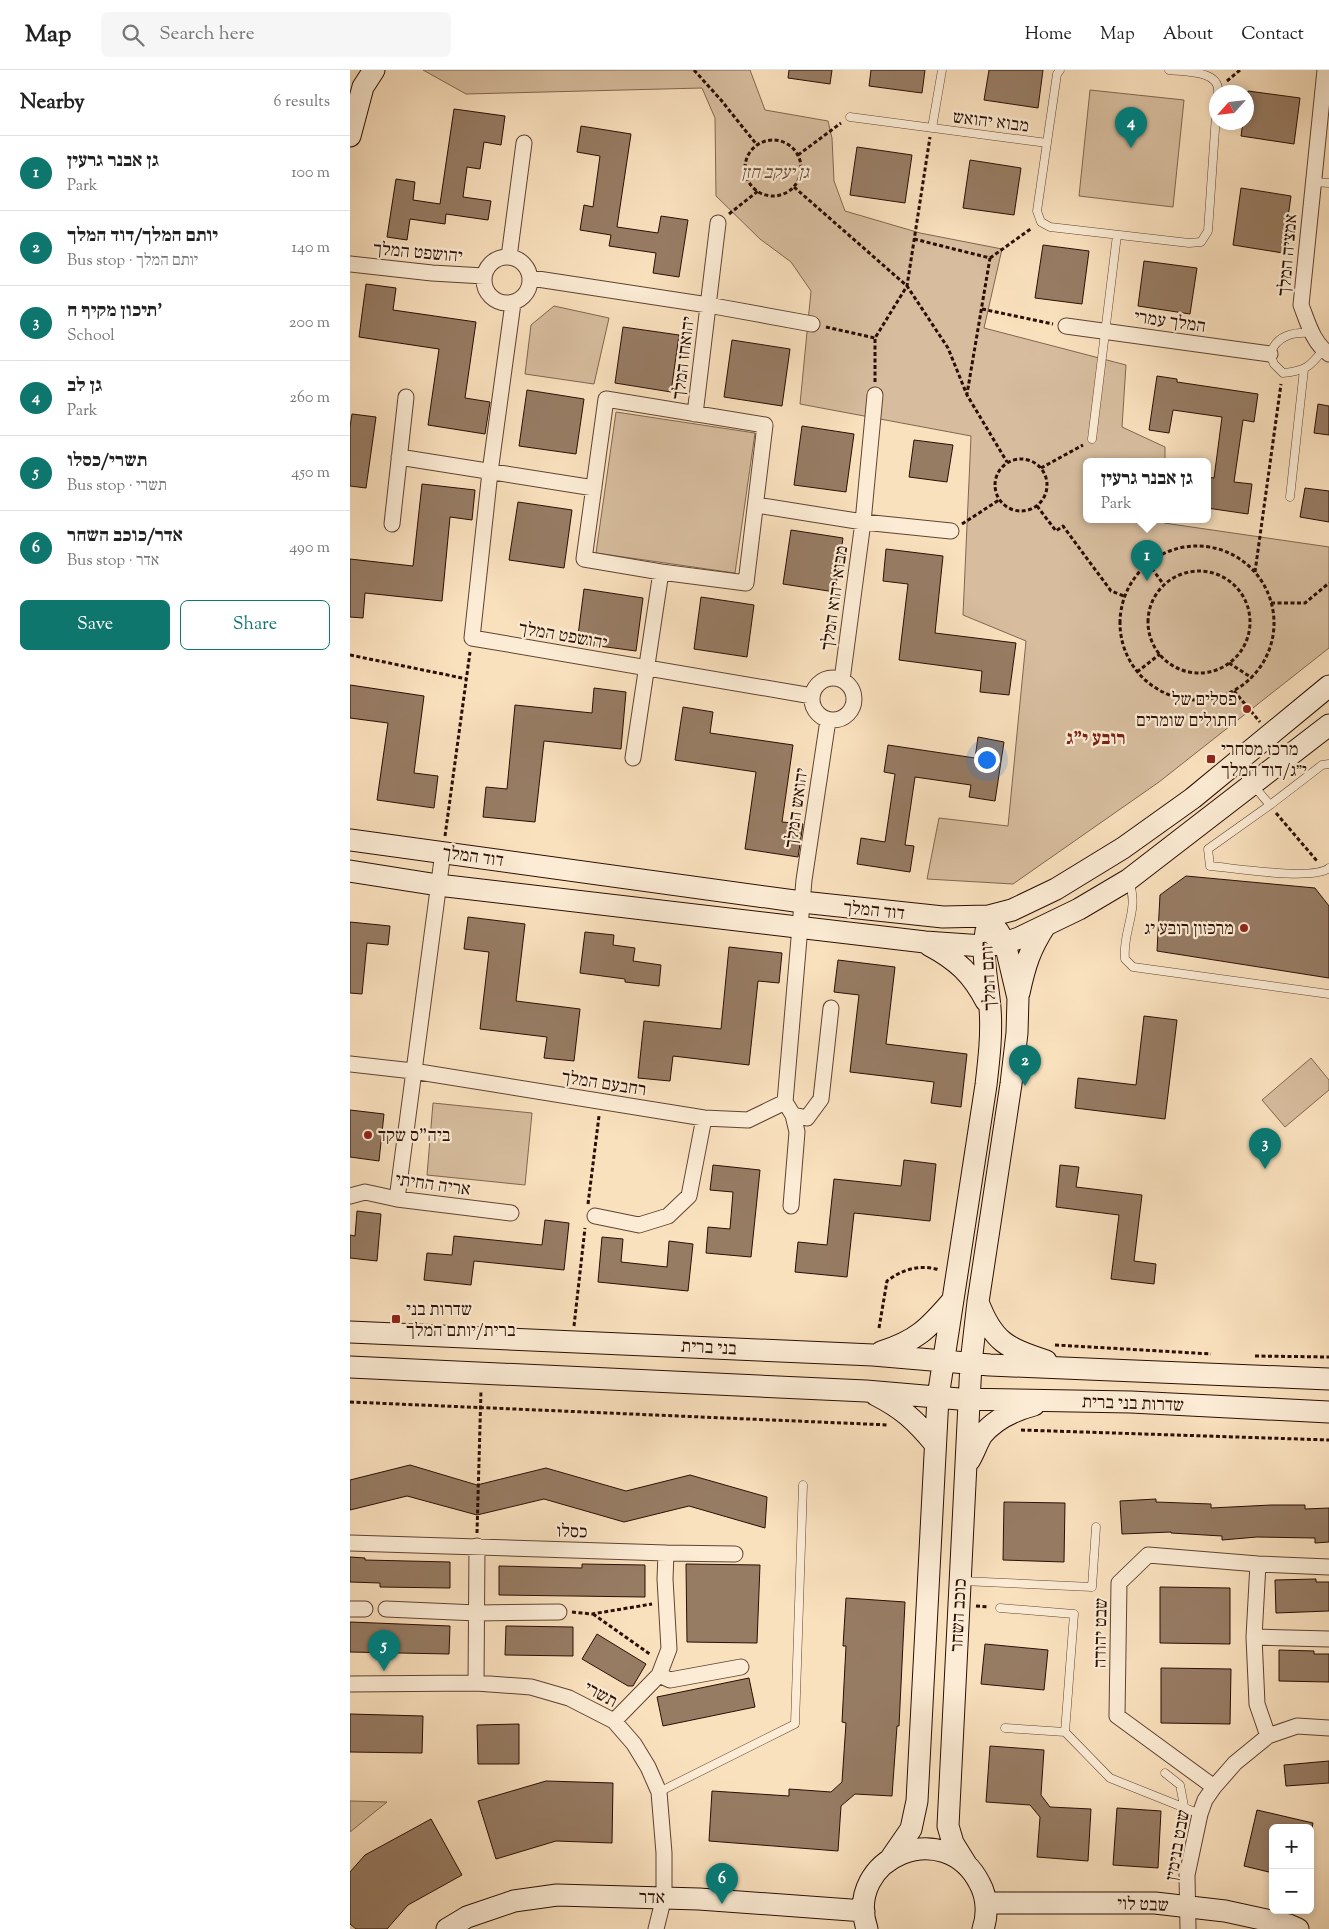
<!DOCTYPE html>
<meta charset="utf-8">
<style>
:root{--surface:#fff;--page:#f6f6f6;--text:#222;--muted:#767676;--line:#e0e0e0;--accent:#0f766e}
body{margin:0;font-family:"Sorts Mill Goudy","Frank Ruhl Libre",serif;background:var(--page);color:var(--text)}
.controls{position:absolute;right:15px;bottom:15px;display:grid;overflow:hidden;border-radius:8px;box-shadow:0 2px 8px #0003}
.controls button{width:45px;height:45px;display:grid;place-items:center;padding:0;border:0;border-bottom:1px solid var(--line);background:var(--surface);color:var(--text);font:25px sans-serif}
.compass{position:absolute;left:859px;top:15px;width:45px;height:45px;border-radius:50%;background:var(--surface);box-shadow:0 2px 8px #0003;rotate:243deg}
.you{position:absolute;left:636px;top:689px;width:18px;height:18px;margin:-12px;border:4px solid #fff;border-radius:50%;background:#1a73e8;box-shadow:0 0 0 8px #1a73e833}
.badge{display:grid;place-items:center;width:32px;height:32px;border-radius:50%;background:var(--accent);color:#fff;font-size:16px;font-weight:700}
.pin{position:absolute;translate:-50% -41px;filter:drop-shadow(0 1px 2px #0008)}
.pin::after{content:'';position:absolute;top:26px;width:18px;height:15px;background:inherit;clip-path:polygon(0 0,100% 0,50% 100%)}
.popup{position:absolute;left:733px;top:388px;width:128px;height:65px;box-sizing:border-box;display:grid;place-content:center;border-radius:8px;background:var(--surface);filter:drop-shadow(0 1px 4px #0005);font-size:16px;white-space:nowrap;color:var(--muted)}
.popup b{font-size:19px;color:var(--text)}
.popup::after{content:'';position:absolute;left:50%;top:100%;margin-left:-10px;border:10px solid transparent;border-top-color:var(--surface)}
.list{margin:0;padding:0;list-style:none}
h2{display:flex;justify-content:space-between;align-items:center;height:65px;margin:0;padding:0 20px;font-size:21px}
h2 small{font-size:16px;font-weight:400;color:var(--muted)}
.list li{display:grid;grid-template-columns:32px 1fr auto;gap:15px;align-items:center;box-sizing:border-box;height:75px;padding:0 20px;border-top:1px solid var(--line)}
.list b{display:block;font-size:19px;white-space:nowrap}
.list p{margin:0;font-size:16px;white-space:nowrap;color:var(--muted)}
.list em{font-size:16px;font-style:normal;color:var(--muted)}
.actions{display:flex;gap:10px;padding:15px 20px}
.actions a{flex:1;padding:11px 0;border:1px solid var(--accent);border-radius:8px;text-align:center;font-size:18px;color:var(--accent)}
.actions .main{background:var(--accent);color:#fff}
.icon{flex:none;width:28px;height:28px;fill:none;stroke:currentColor;stroke-width:2;stroke-linecap:round;stroke-linejoin:round}
.map{position:relative;flex:none;width:979px;height:1859px;overflow:hidden}
header{display:flex;align-items:center;gap:30px;box-sizing:border-box;height:70px;padding:0 25px;background:var(--surface);border-bottom:1px solid var(--line)}
header strong{font-size:24px}
nav{display:flex;gap:28px;margin-inline-start:auto;font-size:18px}
.search{width:350px;height:45px;background:var(--page);display:flex;align-items:center;gap:12px;box-sizing:border-box;padding:0 18px;border-radius:8px;color:var(--muted);font-size:19px}
main{display:flex}
aside{flex:1;background:var(--surface)}
.map>svg:first-child{display:block}
</style>
<header>
<strong>Map</strong>
<div class="search"><svg class="icon" aria-label="search" viewBox="0 0 24 24"><circle cx="10" cy="10" r="6"/><path d="M15 15l6 6"/></svg>Search here</div>
<nav><a>Home</a><a>Map</a><a>About</a><a>Contact</a></nav>
</header>
<main>
<aside>
<h2>Nearby<small>6 results</small></h2>
<ul class="list">
<li><span class="badge">1</span><div><b>גן אבנר גרעין</b><p>Park</p></div><em>100 m</em></li>
<li><span class="badge">2</span><div><b>יותם המלך/דוד המלך</b><p>Bus stop · יותם המלך</p></div><em>140 m</em></li>
<li><span class="badge">3</span><div><b>תיכון מקיף ח'</b><p>School</p></div><em>200 m</em></li>
<li><span class="badge">4</span><div><b>גן לב</b><p>Park</p></div><em>260 m</em></li>
<li><span class="badge">5</span><div><b>תשרי/כסלו</b><p>Bus stop · תשרי</p></div><em>450 m</em></li>
<li><span class="badge">6</span><div><b>אדר/כוכב השחר</b><p>Bus stop · אדר</p></div><em>490 m</em></li>
</ul>
<div class="actions"><a class="main">Save</a><a>Share</a></div>
</aside>
<div class="map">
<svg width="979" height="1859" viewBox="0 0 979 1859">
<rect width="100%" height="100%" fill="#fae1be"/>
<filter id="stains"><feTurbulence type="fractalNoise" baseFrequency=".004" numOctaves="4"/><feColorMatrix values="0 0 0 0 .2 0 0 0 0 .09 0 0 0 0 .02 0 0 0 .5 -.17"/></filter>
<radialGradient id="worn" r=".72"><stop offset=".6" stop-color="#630" stop-opacity="0"/><stop offset="1" stop-color="#630" stop-opacity=".3"/></radialGradient>
<path fill="#d7bd9e" stroke="#816650" d="M73,0H400L415,40L478,51L482,68L484,111L495,141L570,163L652,179L634,258L776,295L772,357L815,377V392H737V450H814V453L979,477V578L809,712L663,814L577,809L589,748L658,756L676,571L613,545L621,366L450,334L461,221L441,192L410,169L366,126L365,48L352,18L116,24Z
M740,20L834,30L823,137L729,126Z
M204,236L259,248L244,314L175,304L181,255Z
M266,342L405,363L385,503L246,483Z
M961,988L979,1010V1020L935,1057L912,1030Z
M83,1033L182,1043L175,1115L77,1105Z
M0,1731L37,1732L0,1762Z"/>
<path fill="#977c64" stroke="#2b0e03" d="M439,0H482L480,14L438,8Z
M521,0H575L572,23L519,16Z
M639,0H693L688,38L634,30Z
M898,21L950,28L944,74L891,66L893,52H896Z
M104,39L155,46L151,75L134,72L130,99L117,97L113,127L141,131L138,150L96,144L95,154L60,149L57,170L37,167L46,109L65,112L63,130L90,134Z
M231,56L281,64L267,157L308,163L311,146L338,150L329,207L303,203L306,183L259,176L261,165L230,160L234,135L243,137L250,86L227,82Z
M507,77L562,85L555,133L500,125Z
M620,90L671,98L664,145L613,138Z
M891,118L941,126L933,183L883,175Z
M693,175L739,181L732,234L685,228Z
M794,191L847,198L840,244L788,236Z
M16,214L46,218L43,240L126,252L115,328L140,332L135,364L78,355L89,279L9,267Z
M273,257L329,265L321,322L265,313Z
M382,270L440,279L432,336L374,327Z
M807,306L827,309V312L908,324L904,352L893,350L884,412L902,414L898,444L857,438V407L864,408L872,347L823,340L819,363L799,360Z
M177,320L234,329L226,384L169,376Z
M968,334L979,336V365L964,363Z
M2,344L26,347L16,418L0,416V357Z
M452,356L504,364L496,422L444,415Z
M564,370L603,375L597,412L559,407Z
M72,414L125,420L122,450L100,447L92,531L15,523L13,548L0,547V489L63,496Z
M955,418L979,421V452L950,447Z
M168,432L222,440L214,498L159,490Z
M441,460L493,468L485,522L433,514Z
M536,479L593,486L585,563L666,573L659,625L630,622L632,601L549,590L558,514L533,511Z
M234,519L293,528L286,581L227,573Z
M351,527L404,535L397,587L344,579Z
M0,615L74,626L64,703L88,706L84,738L27,730L38,653L0,648Z
M244,618L276,622L271,679L194,671L185,752L133,747L136,717L157,719L165,635L242,643Z
M333,637L363,642L360,663L443,675L432,752L453,754L448,787L395,779L406,702L325,690Z
M628,667L654,672L645,731L619,727L621,715L565,707L555,775L564,776L560,802L507,794L511,768L535,772L545,704L534,702L538,675L625,688Z
M836,806L965,818L979,836V908L807,881L810,825Z
M118,847L175,854L166,931L230,939L224,991L194,988L197,967L130,959L139,882L114,879Z
M0,852L40,856L38,875L17,873L12,924L0,923Z
M235,862L264,865L263,875L285,878L283,891L311,895L309,916L275,912V909L230,903Z
M379,877L432,883L429,913L408,911L399,995L323,986L320,1011L288,1008L294,951L371,959Z
M488,890L545,897L536,974L617,984L611,1037L581,1033L584,1012L500,1002L509,925L484,922Z
M794,946L827,950L815,1049L725,1038L728,1008L786,1015Z
M0,1040L34,1044L29,1091L0,1087Z
M554,1090L586,1094L580,1151L504,1143L497,1207L445,1202L448,1172L477,1175L484,1109L551,1116Z
M363,1095L410,1100L401,1187L356,1183L358,1157L380,1159L383,1122L360,1120Z
M710,1095L729,1097L726,1117L792,1125L784,1191L806,1194L804,1214L761,1209L769,1145L706,1137Z
M7,1141L31,1144L27,1191L0,1188V1165L5,1166Z
M195,1150L219,1153L214,1200L124,1191L121,1215L74,1210L77,1183L102,1185L104,1166L192,1175Z
M252,1167L273,1169L271,1192L317,1197L319,1171L343,1174L338,1221L248,1212Z
M60,1395L127,1415L196,1398L276,1421L340,1405L417,1427L415,1458L339,1436L274,1452L194,1429L127,1445L57,1426L0,1440V1410Z
M806,1429V1432L861,1434V1438L921,1435H955V1439L979,1438V1472L965,1473V1468L907,1467L872,1470V1466L821,1463V1462L772,1464L770,1431Z
M654,1432L715,1433L714,1492L653,1490Z
M0,1487L15,1488V1490L100,1492V1518L30,1517V1513L0,1512Z
M232,1494L295,1495V1527L149,1525V1496L232,1498Z
M336,1494L410,1495L407,1573L337,1572Z
M966,1509V1512H979V1541L926,1543L925,1510Z
M810,1517L880,1518V1574L810,1573Z
M496,1528L555,1532L549,1656H547L542,1726L505,1724L491,1736L488,1781L359,1771L362,1721L439,1726V1719L481,1722L492,1712L496,1653L492,1652L496,1576H493Z
M0,1552L100,1556L99,1584L0,1582Z
M156,1556L223,1557V1586L155,1585Z
M247,1564L296,1594L283,1616H278L232,1589Z
M635,1574L698,1580L694,1620L631,1614Z
M929,1580L964,1581V1584H979V1612L929,1611Z
M811,1598L881,1599L880,1654L811,1653Z
M399,1608L405,1637L313,1656L307,1627Z
M0,1644L73,1646L72,1683L0,1682Z
M169,1654V1694H128L127,1655Z
M640,1676L694,1680L691,1725L700,1737L741,1739L738,1791L687,1787L690,1747L680,1735L636,1732Z
M979,1691V1713L936,1716L934,1695Z
M196,1711L263,1713L262,1773L206,1771L146,1789L128,1731Z
M767,1738L811,1741L808,1798L763,1795Z
M907,1740L963,1753L962,1758H923V1803L894,1796Z
M81,1749L112,1805L58,1835L37,1859H6L0,1854V1802L15,1785Z"/>
<g fill="none" stroke-linecap="round" stroke-linejoin="round">
<g stroke="#5f4332" stroke-width="9">
<path id="lane" d="M710,0L707,4L687,141L691,152L700,157L839,173L851,172L858,161L866,45
M819,0C834,2 870,0 868,22
M500,47L697,73
M582,58L592,0
M963,112L979,113
M961,263C943,262 927,265 920,284L924,294L933,303C955,301 960,297 973,280
M742,369L767,165
M940,427L954,299
M886,695L920,735L972,695L979,694
M920,735L858,779L860,796C884,798 963,811 979,798
M779,812C790,840 772,861 775,889L783,897L979,924
M612,1511L742,1517L746,1457
M650,1538L724,1544L715,1662L760,1708L850,1744
M655,1658L715,1662
M815,1703L830,1715L834,1736
M309,1722L445,1654L453,1415"/>
</g>
<g stroke="#5f4332" stroke-width="17">
<path id="street" d="M975,0L951,235C958,253 963,273 979,284
M134 210a23 23 0 1 1 46 0a23 23 0 1 1-46 0Z
M159,187L174,73
M0,194L82,203L134,206
M181,208L358,235L462,254
M163,233L140,402L122,568L462,626
M716,256L920,284
M256,329L415,355L396,513L311,502L234,489Z
M345,344L368,153
M49,387L244,418
M406,435L513,452L601,461
M42,454L56,327
M462 629a21 21 0 1 1 42 0a21 21 0 1 1-42 0Z
M492,610L513,452L525,325
M283,688L311,502
M0,994L63,1001L354,1048L398,1050L435,1032L454,810L478,650
M435,1032L443,1045L457,1048L471,1029L481,938
M0,1126L15,1122L47,1129L161,1143
M47,1129L93,782
M441,1136L447,1062L443,1045
M245,1146L289,1155L318,1146L339,1126L354,1048
M0,1473L316,1483L315,1509L319,1579L309,1605L264,1651
M316,1483L385,1484
M908,1494L904,1567L907,1634L918,1666
M0,1539H15
M36,1539L127,1543L209,1542
M904,1567L979,1569
M309,1605L320,1610L391,1597
M126,1613L127,1476
M0,1614L126,1613L181,1617L219,1628L264,1651L284,1674L298,1697L309,1722L314,1783V1827L306,1859
M864,1717L767,1646L769,1513L798,1485L908,1494L979,1497
M838,1859L837,1805L850,1744L855,1730L864,1717L885,1693L918,1666L947,1656L979,1658"/>
</g>
<g stroke="#2b0e03" stroke-width="23">
<path id="secondary" d="M0,66L13,17L24,0
M0,770L452,832L593,847L639,846L662,840L706,819L773,778L843,728L979,616
M0,801L88,815L575,872L633,876L655,873L669,868L729,839L778,810L979,655
M579,875C607,890 622,904 636,931
M669,923C675,895 680,879 695,856
M628,1232C643,1272 657,1278 696,1291
M0,1262L523,1285L640,1295L979,1309
M531,1282C566,1271 578,1259 602,1231
M0,1297L516,1321L609,1329L781,1332L979,1342
M526,1325C552,1338 566,1351 585,1374
M619,1391C624,1383 627,1373 632,1365C645,1349 665,1340 684,1335
M541,1788L561,1759L567,1731L588,1327L636,1015C639,989 642,964 640,938C638,912 631,887 636,861
M616,1794L603,1773L598,1756L621,1293L628,1232L661,1014L667,963L668,928L655,873L648,861
M636,1833H805L875,1841L939,1855L948,1859
M97,1859L117,1847L164,1831L207,1825L349,1829L514,1841
M517,1859C493,1787 596,1745 630,1814C637,1827 638,1845 633,1859"/>
</g>
<path stroke="#2b0e03" stroke-width="3" stroke-dasharray="4 2.5" stroke-linecap="butt" d="M344,0L371,30L407,75
M877,11L890,0
M395 98a28 28 0 1 1 56 0a28 28 0 1 1-56 0Z
M448,85L491,53
M444,117L557,216L598,278L617,325L657,392
M379,144L408,121
M564,169L640,188L617,324
M640,188L682,158
M632,239L703,254
M476,257L525,268
M525,312V268L557,216L580,67
M645 415a26 26 0 1 1 52 0a26 26 0 1 1-52 0Z
M691,398L733,375
M687,436L706,461L713,456L761,521L774,526
M612,454L649,430
M770 553a77 77 0 1 1 154 0a77 77 0 1 1-154 0Z
M798,493L814,515
M798 552a51 51 0 1 1 102 0a51 51 0 1 1-102 0Z
M905,502L931,314
M921,533H955L979,513
M0,585L117,609
M879,593L902,608
M787,602L810,584
M884,621L910,652
M926,743L967,791
M95,766L120,582
M238,1134L249,1046
M224,1256L235,1158
M529,1258L537,1211C553,1199 570,1194 590,1200
M705,1275L861,1284
M905,1286L979,1287
M0,1332L539,1355
M671,1360L979,1370
M127,1463L131,1320
M626,1536L639,1537
M222,1542L242,1544L302,1534
M243,1544L301,1585"/>
<use href="#lane" stroke="#fcecd5" stroke-width="8"/>
<use href="#street" stroke="#fcecd5" stroke-width="15"/>
<use href="#secondary" stroke="#fcecd5" stroke-width="21"/>
</g>
<g fill="#8f2418" stroke="#fcecd5" stroke-width="2">
<circle cx="897" cy="639" r="5"/>
<rect x="856" y="684" width="10" height="10" rx="2.5"/>
<circle cx="894" cy="858" r="5"/>
<circle cx="18" cy="1065" r="5"/>
<rect x="41" y="1244" width="10" height="10" rx="2.5"/>
</g>
<g text-anchor="middle" stroke-width="4.5" stroke-linejoin="round" paint-order="stroke">
<g font-size="18" fill="#2b0e03" stroke="#fcecd5">
<text transform="translate(641 51) rotate(7)" y="6">מבוא יהואש</text>
<text transform="translate(68 182) rotate(5)" y="6">יהושפט המלך</text>
<text transform="translate(937 185) rotate(-85)" y="6">אמציה המלך</text>
<text transform="translate(820 251) rotate(8)" y="6">המלך עמרי</text>
<text transform="translate(333 288) rotate(-83)" y="6">יהואחז המלך</text>
<text transform="translate(484 528) rotate(-82)" y="6">מבוא יהוא המלך</text>
<text transform="translate(213 565) rotate(10)" y="6">יהושפט המלך</text>
<text transform="translate(446 738) rotate(-82)" y="6">יהואש המלך</text>
<text transform="translate(123 786) rotate(8)" y="6">דוד המלך</text>
<text transform="translate(524 840) rotate(6)" y="6">דוד המלך</text>
<text transform="translate(638 906) rotate(-93)" y="6">יותם המלך</text>
<text transform="translate(254 1013) rotate(9)" y="6">רחבעם המלך</text>
<text transform="translate(83 1114) rotate(8)" y="6">אריה החיתי</text>
<text transform="translate(359 1277) rotate(3)" y="6">בני ברית</text>
<text transform="translate(783 1333) rotate(2)" y="6">שדרות בני ברית</text>
<text transform="translate(222 1461) rotate(2)" y="6">כסלו</text>
<text transform="translate(608 1545) rotate(-87)" y="6">כוכב השחר</text>
<text transform="translate(750 1563) rotate(-89)" y="6">שבט יהודה</text>
<text transform="translate(251 1624) rotate(28)" y="6">תשרי</text>
<text transform="translate(827 1775) rotate(-80)" y="6">שבט בנימין</text>
<text transform="translate(302 1827) rotate(1)" y="6">אדר</text>
<text transform="translate(793 1834) rotate(2)" y="6">שבט לוי</text>
</g>
<g font-size="18" font-style="italic" fill="#674b39" stroke="#fcecd5">
<text x="425" y="108">גן יעקב חזן</text>
</g>
<g font-size="18" fill="#2b0e03" stroke="#fcecd5" text-anchor="start">
<text x="887" y="635" text-anchor="end">פסלים של<tspan x="887" dy="21">חתולים שומרים</tspan></text>
<text x="871" y="685">מרכז מסחרי<tspan x="871" dy="21">י״ג/דוד המלך</tspan></text>
<text x="884" y="864" text-anchor="end">מרכזון רובע יג</text>
<text x="28" y="1071">ביה"ס שקד</text>
<text x="56" y="1245">שדרות בני<tspan x="56" dy="21">ברית/יותם המלך</tspan></text>
</g>
<g font-size="19" font-weight="bold" fill="#7a1f14" stroke="#fcecd5">
<text x="746" y="674">רובע י"ג</text>
</g>
</g>
<rect width="100%" height="100%" filter="url(#stains)"/>
<rect width="100%" height="100%" fill="url(#worn)"/>
</svg>
<div class="controls">
<button>+</button>
<button>−</button>
</div>
<svg class="compass" viewBox="-18 -18 36 36"><path d="M0-13l5 13h-10z" fill="#e53935"/><path d="M0 13l5-13h-10z" fill="#767676"/></svg>
<div class="you"></div>
<div class="pin badge" style="left:797px;top:511px">1</div>
<div class="popup"><b>גן אבנר גרעין</b>Park</div>
<div class="pin badge" style="left:675px;top:1016px">2</div>
<div class="pin badge" style="left:915px;top:1099px">3</div>
<div class="pin badge" style="left:781px;top:78px">4</div>
<div class="pin badge" style="left:34px;top:1601px">5</div>
<div class="pin badge" style="left:372px;top:1834px">6</div>
</div>
</main>
